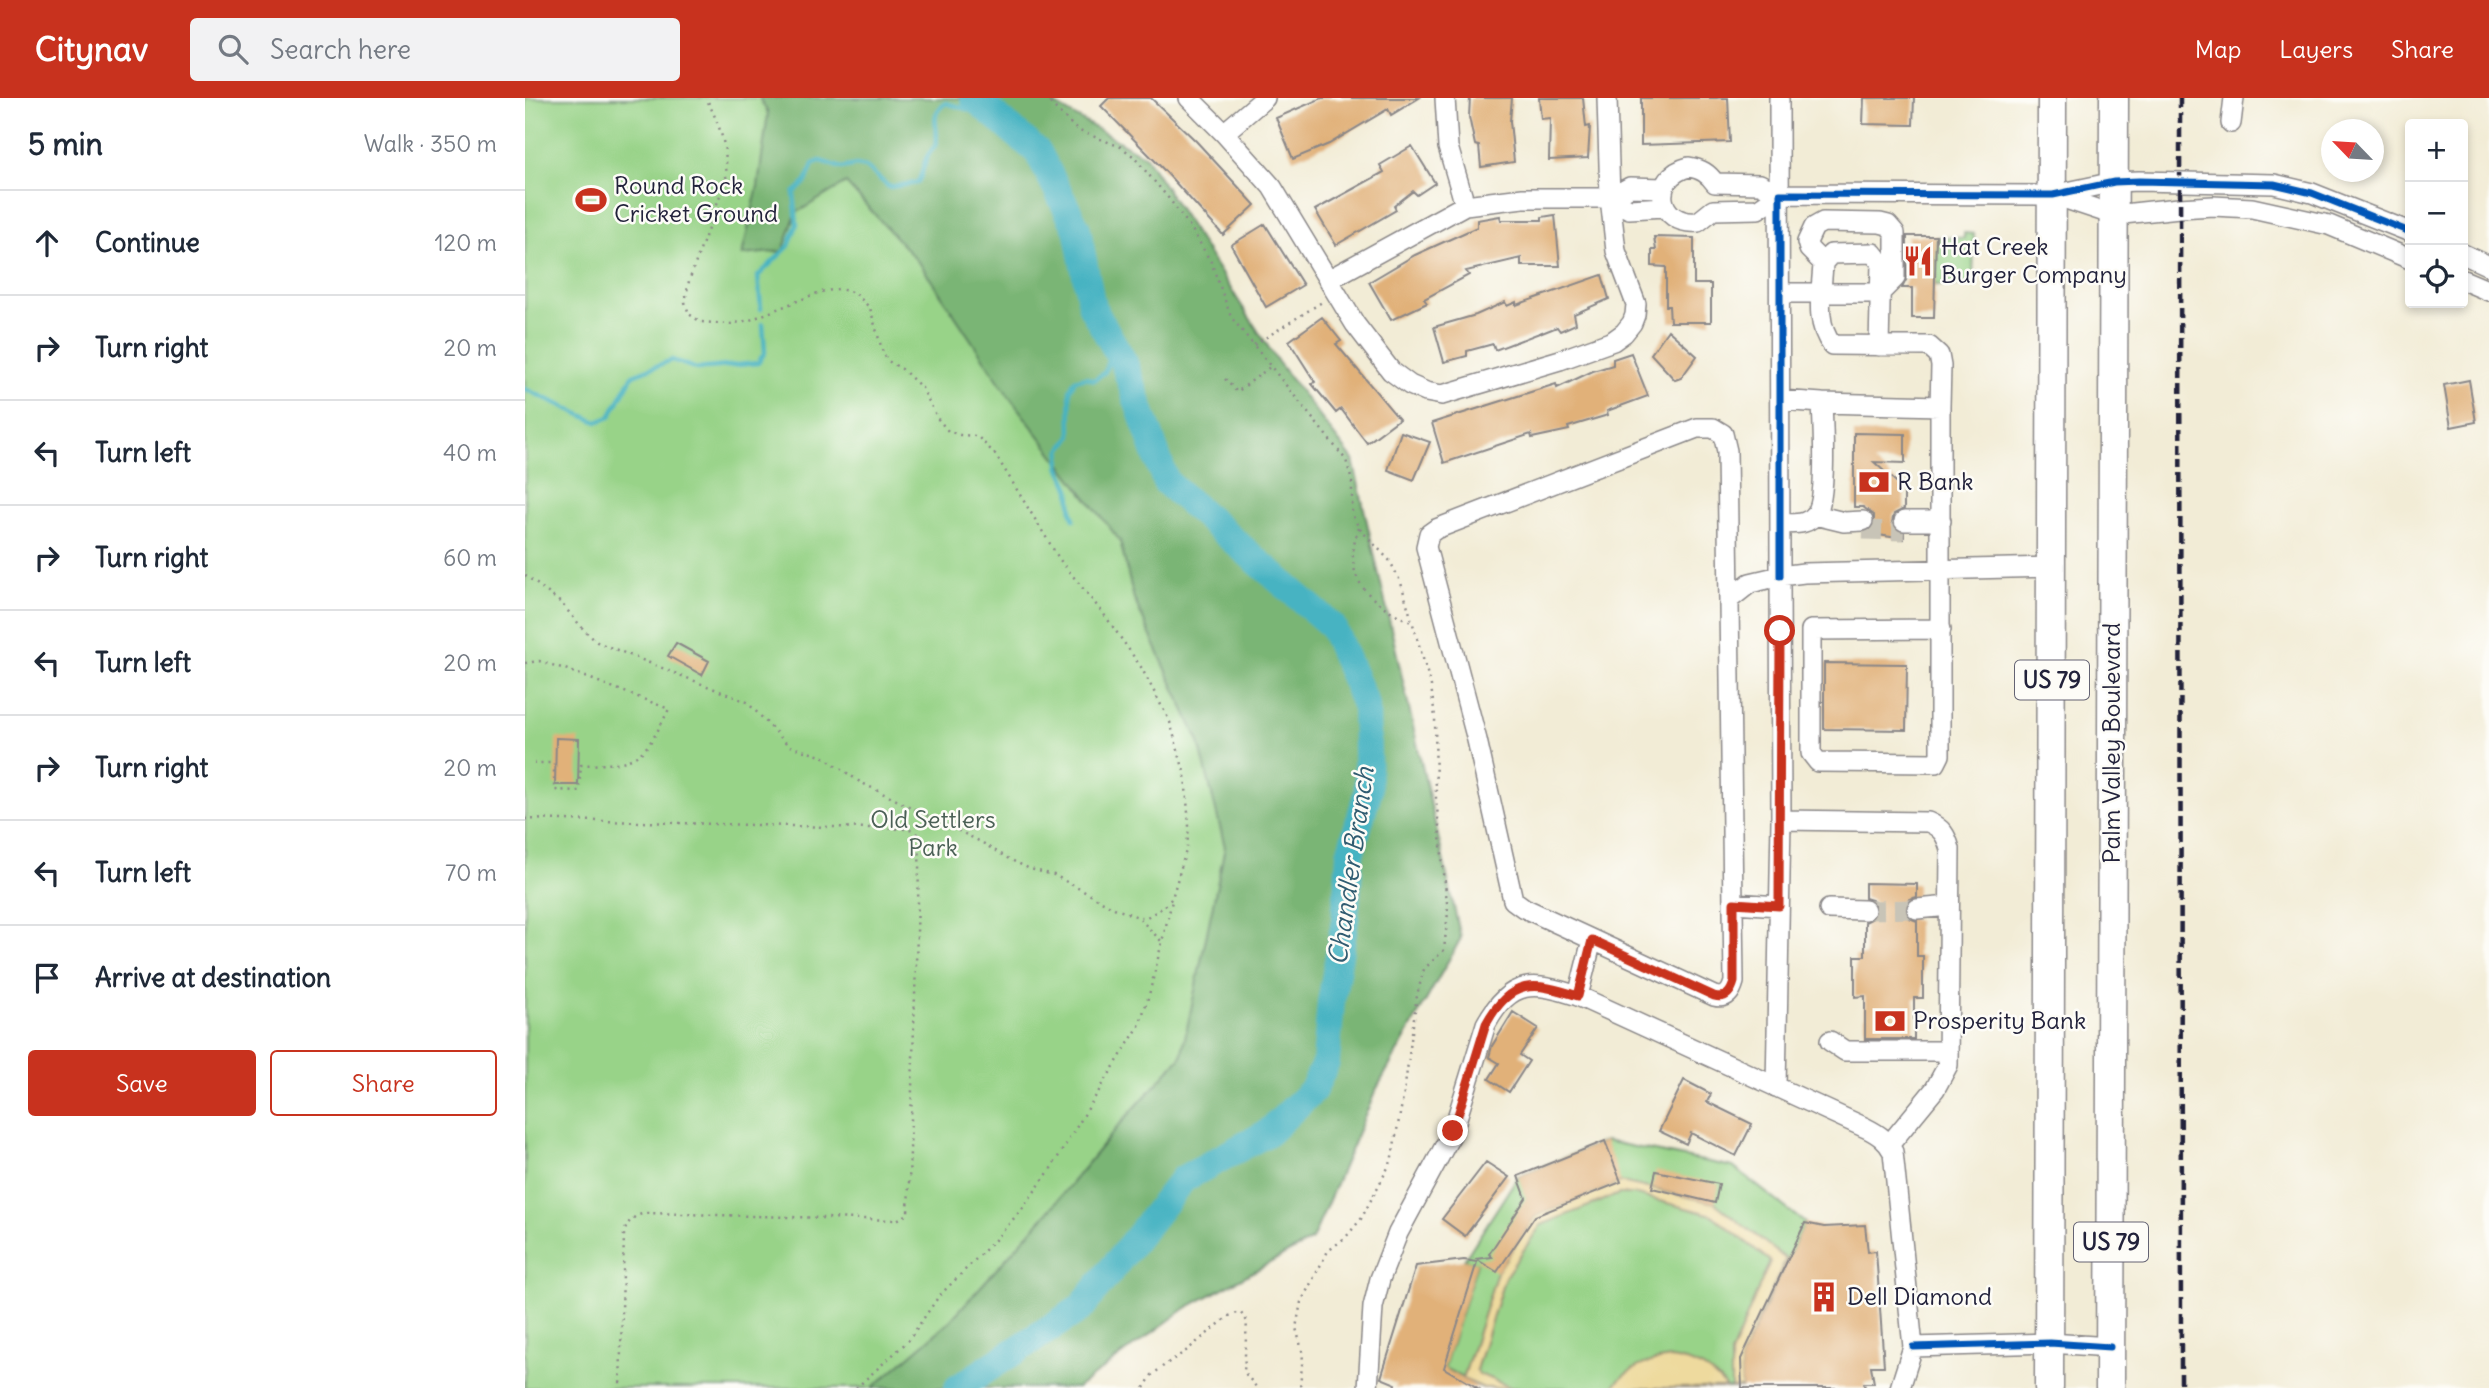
<!DOCTYPE html>
<meta charset="utf-8">
<style>
:root{--surface:#fff;--page:#f2f2f3;--text:#1f2937;--muted:#747a83;--line:#e0e1e3;--accent:#c8321e}
body{margin:0;font-family:Delius,sans-serif;background:var(--page);color:var(--text)}
.controls{position:absolute;right:21px;top:21px;display:grid;overflow:hidden;border-radius:7px;box-shadow:0 4px 10px #0003}
.controls button{width:63px;height:63px;display:grid;place-items:center;padding:0;border:0;border-bottom:2px solid var(--line);background:var(--surface);color:var(--text);font:35px sans-serif}
.compass{position:absolute;left:1796px;top:21px;width:63px;height:63px;border-radius:50%;background:var(--surface);box-shadow:0 4px 10px #0003;rotate:295deg}
.stop{position:absolute;width:21px;height:21px;margin:-16px;border:5px solid #c8321e;border-radius:50%;background:#fff}
.stop.end{background:#c8321e;border-color:#fff;box-shadow:0 2px 7px #0008}
.list{margin:0;padding:0;list-style:none}
h2{display:flex;justify-content:space-between;align-items:center;height:91px;margin:0;padding:0 28px;font-size:30px}
h2 small{font-size:23px;font-weight:400;color:var(--muted)}
.list li{display:grid;grid-template-columns:46px 1fr auto;gap:21px;align-items:center;box-sizing:border-box;height:105px;padding:0 28px;border-top:2px solid var(--line)}
.list b{display:block;font-size:26px;white-space:nowrap}
.list em{font-size:23px;font-style:normal;color:var(--muted)}
.actions{display:flex;gap:14px;padding:21px 28px}
.actions a{flex:1;padding:16px 0;border:2px solid var(--accent);border-radius:7px;text-align:center;font-size:24px;color:var(--accent)}
.actions .main{background:var(--accent);color:#fff}
.icon{flex:none;width:38px;height:38px;fill:none;stroke:currentColor;stroke-width:2;stroke-linecap:round;stroke-linejoin:round}
.map{position:relative;flex:none;width:1964px;height:1290px;overflow:hidden}
header{display:flex;align-items:center;gap:42px;box-sizing:border-box;height:98px;padding:0 35px;background:var(--accent);color:#fff}
header strong{font-size:33px}
nav{display:flex;gap:38px;margin-inline-start:auto;font-size:24px}
.search{width:490px;height:63px;background:var(--page);display:flex;align-items:center;gap:18px;box-sizing:border-box;padding:0 24px;border-radius:7px;color:var(--muted);font-size:26px}
main{display:flex}
aside{flex:1;background:var(--surface)}
.map>svg:first-child{display:block}
</style>
<header>
<strong>Citynav</strong>
<div class="search"><svg class="icon" aria-label="search" viewBox="0 0 24 24"><circle cx="10" cy="10" r="6"/><path d="M15 15l6 6"/></svg>Search here</div>
<nav><a>Map</a><a>Layers</a><a>Share</a></nav>
</header>
<main>
<aside>
<h2>5 min<small>Walk · 350 m</small></h2>
<ul class="list">
<li><svg class="icon" aria-label="ahead" viewBox="0 0 24 24"><path d="M12 20V5M6 11l6-6 6 6"/></svg><div><b>Continue</b></div><em>120 m</em></li>
<li><svg class="icon" aria-label="right" viewBox="0 0 24 24"><path d="M7 20v-9h11M14 6l5 5-5 5"/></svg><div><b>Turn right</b></div><em>20 m</em></li>
<li><svg class="icon" aria-label="left" viewBox="0 0 24 24"><path d="M17 20v-9H6M10 6l-5 5 5 5"/></svg><div><b>Turn left</b></div><em>40 m</em></li>
<li><svg class="icon" aria-label="right" viewBox="0 0 24 24"><path d="M7 20v-9h11M14 6l5 5-5 5"/></svg><div><b>Turn right</b></div><em>60 m</em></li>
<li><svg class="icon" aria-label="left" viewBox="0 0 24 24"><path d="M17 20v-9H6M10 6l-5 5 5 5"/></svg><div><b>Turn left</b></div><em>20 m</em></li>
<li><svg class="icon" aria-label="right" viewBox="0 0 24 24"><path d="M7 20v-9h11M14 6l5 5-5 5"/></svg><div><b>Turn right</b></div><em>20 m</em></li>
<li><svg class="icon" aria-label="left" viewBox="0 0 24 24"><path d="M17 20v-9H6M10 6l-5 5 5 5"/></svg><div><b>Turn left</b></div><em>70 m</em></li>
<li><svg class="icon" aria-label="arrive" viewBox="0 0 24 24"><path d="M6 21V4h12l-3 4 3 4H6"/></svg><div><b>Arrive at destination</b></div></li>
</ul>
<div class="actions"><a class="main">Save</a><a>Share</a></div>
</aside>
<div class="map">
<svg width="1964" height="1290" viewBox="0 0 1964 1290">
<rect width="100%" height="100%" fill="#fdfcf7"/>
<filter id="ink" filterUnits="userSpaceOnUse"><feTurbulence type="fractalNoise" baseFrequency=".0143" numOctaves="2"/><feDisplacementMap in="SourceGraphic" scale="14" xChannelSelector="R" yChannelSelector="G"/><feConvolveMatrix kernelMatrix="1 2 1 2 8 2 1 2 1" color-interpolation-filters="sRGB"/></filter>
<filter id="wash" filterUnits="userSpaceOnUse"><feTurbulence type="fractalNoise" baseFrequency=".00686" numOctaves="4" result="noise"/><feDisplacementMap in="SourceGraphic" scale="28" xChannelSelector="R" yChannelSelector="G"/><feGaussianBlur stdDeviation="1.57" result="paint"/><feColorMatrix in="noise" values="0 0 0 0 0 0 0 0 0 0 0 0 0 0 0 0 0 1.4 0 .05"/><feComposite in="paint" operator="in"/></filter>
<g filter="url(#wash)">
<rect width="100%" height="100%" fill="#f2ecd6"/>
<path fill="#98d388" stroke="#5d7a62" stroke-width="2" d="M0,0H437L814,769L419,1290H0Z
M1439,135L1449,136L1448,188L1410,187L1411,139L1439,140Z
M1080,1043L1208,1069L1280,1125L1216,1261L1217,1290H958L919,1270L952,1165L939,1162L993,1078Z"/>
<path fill="#7ab574" stroke="#4e6c58" stroke-width="2" d="M234,0H526L529,6L621,59L753,264L828,362L936,840L851,992L787,1142L661,1210L552,1290H347L423,1225L523,1114L594,1027L656,959L700,749L674,644L609,501L595,443L485,300L396,167L321,85L271,115L258,153L217,157L233,88L243,15Z"/>
<path fill="#eeda9e" stroke="#887e6c" stroke-width="2" d="M1096,1084L1190,1105L1261,1161L1216,1261L1217,1290H1206V1256L1245,1163L1187,1117L1108,1096H1094L1016,1127L980,1179L951,1272L954,1276L987,1290H958L938,1281L972,1174L1010,1118Z
M1146,1260C1169,1263 1188,1273 1201,1290H1087C1102,1270 1122,1263 1146,1260Z"/>
<g fill="none" stroke-linecap="round" stroke-linejoin="round">
<path stroke="#46b3c2" stroke-width="4.5" d="M236,211L233,178L264,148L272,126L269,95L281,84L288,66L295,63L317,70L331,67L341,69L364,89L392,85C398,77 398,67 402,59C404,54 410,50 411,45C415,27 402,18 421,5L458,16L463,13
M0,291L72,324L85,319L108,277L147,262L172,271L233,265L240,254L238,226
M549,421L547,415L545,391L534,368L536,352L546,338L545,292L550,282L561,279L569,282L580,274L588,245"/>
<path stroke="#46b3c2" stroke-width="28" d="M433,1290L556,1210L658,1081L744,1034L788,992L801,964L806,904L820,822L825,756L843,694L841,609L807,528L641,384L599,265L567,209L552,131L513,54L449,0"/>
</g>
<g id="blocks">
<path fill="#e1b179" d="M584,0H626L671,43L730,107L698,137L639,72L576,8Z
M797,0H894L866,17L863,11L804,46L768,61L751,20Z
M945,0H987L985,23L989,64L956,69L954,48L950,47L944,19Z
M1014,0H1058L1061,29L1065,28L1063,60L1024,62L1025,20L1016,21Z
M1116,0H1203L1205,44L1116,47Z
M1339,0H1389L1388,27L1338,26Z
M887,48L910,85L892,97L888,93L869,108L871,112L811,147L790,112L859,74L855,67Z
M1030,117L1035,168H996V160L941,173L944,177L899,201L902,205L866,222L844,184L890,157L952,129V122L975,118L976,122H1017V119Z
M740,126L778,187L741,209L706,147Z
M1382,138H1411L1409,220H1387V190H1377L1382,180Z
M1129,139L1169,140V186H1186V224H1145L1144,208H1141V169L1127,168V152H1131Z
M1077,177L1084,201L1049,216L1051,226L1035,233L1032,229L1017,235V234L970,252L968,246L942,253V258L919,264L909,229L951,217L980,204L982,208L991,204V207Z
M797,219L816,243L811,246L874,321L842,345L816,311L811,315L787,286L790,284L764,243Z
M1143,232L1172,258L1156,280L1150,282L1126,256Z
M1106,255L1123,298L1082,313L1083,317L1043,329L1044,332L1007,340L1006,336L919,365L907,325L1031,286L1032,290L1068,273L1088,267V261Z
M1944,282L1951,324L1926,329L1919,287Z
M876,334L905,344L889,382L863,372Z
M1329,335L1380,336V365L1349,364L1379,391V411L1369,416L1367,424L1372,433L1379,435V441L1341,435L1349,428V417L1338,409H1329Z
M151,545L184,563L177,577L143,558Z
M1299,565L1382,566L1381,632L1299,631Z
M31,640L54,641L53,687H30Z
M1340,785L1392,786V799L1384,801L1380,811L1382,819L1392,823V858H1398V900H1389V941H1340V898L1330,899V858H1340V824L1350,819L1352,812L1347,802L1340,800Z
M988,914L1013,930L995,957L1004,963L984,994L964,981L974,965L964,959L967,948Z
M1159,982L1186,996L1182,1004L1227,1026L1211,1058L1166,1035L1161,1046L1134,1033Z
M1080,1043L1096,1084L1010,1118L972,1174L951,1161L967,1159L964,1156L1001,1100L993,1078Z
M961,1064L984,1079L940,1138L917,1121Z
M1131,1073L1194,1086L1190,1105L1127,1090Z
M1280,1125L1299,1129L1340,1127L1343,1154L1351,1153L1359,1268H1346L1349,1285H1339L1340,1290H1217L1216,1261Z
M939,1162L952,1164L919,1270L953,1290H870L871,1286L856,1280L891,1168Z"/>
</g>
</g>
<g filter="url(#ink)">
<use href="#blocks" fill-opacity="0" stroke="#8a8788" stroke-width="2"/>
<g fill="none" stroke-linecap="round" stroke-linejoin="round">
<path stroke="#c8c4b7" stroke-width="19" stroke-dasharray="19 10" stroke-linecap="butt" d="M1338,432L1379,433
M1340,812L1392,811"/>
<g stroke="#8a8788" stroke-width="22">
<path id="minor" d="M664,0L699,35L747,89L830,226L866,273L885,287L901,294L917,297L1035,262L1088,243L1099,235L1107,225L1110,217L1111,206L1091,153L1085,100L1082,0
M920,0L923,49L940,107
M1706,25L1709,0
M699,35L740,0
M1164,69C1176,71 1183,75 1190,85L1235,86L1255,96L1233,111L1188,112L1173,124C1132,128 1124,79 1164,69Z
M1255,96L1528,97L1589,84L1614,83L1749,86L1787,95L1885,134
M1529,97L1589,117L1654,110L1688,108L1727,110L1804,127L1885,161
M1085,100L1105,89L1138,90
M1938,156L1964,168
M803,182L940,107L998,100H1085L1104,111L1140,109
M1938,182L1964,193
M1255,195H1355L1370,180V135L1363,127L1355,125L1298,124L1289,129L1282,144L1284,151L1298,165
M1354,248L1356,165L1348,155L1306,156L1298,165C1297,192 1289,224 1307,247L1404,248L1414,257L1416,268L1415,308
M1255,302L1297,305C1298,326 1302,402 1291,416C1282,428 1269,425 1255,426
M1297,305L1415,308C1416,424 1416,540 1415,657L1411,665L1293,664L1286,655V532L1416,531
M1172,330H1188L1198,336L1202,353L1209,884C1206,895 1201,901 1189,898L999,810L988,802L952,642L901,449L904,436L911,431Z
M1290,417L1319,424L1338,423
M1379,423H1416
M1206,500L1225,485L1255,478L1254,0
M1256,722L1403,724C1417,730 1421,737 1425,751L1423,967L1410,991L1364,1047
M1209,805L1254,808
M1304,811L1340,812
M1392,811L1424,808
M1053,898L1067,842
M1305,943L1320,953H1423
M1251,989L1256,722L1255,478L1279,475L1527,469
M1388,1249L1525,1245L1585,1249
M843,1290L848,1209L855,1181L873,1135L928,1033L961,926C986,880 1009,884 1053,898L1341,1030C1353,1036 1362,1042 1368,1054L1388,1249L1375,1290"/>
</g>
<g stroke="#8a8788" stroke-width="31">
<path id="highway" d="M1524,1290L1527,0
M1585,1290L1589,0"/>
</g>
<path stroke="#8a8788" stroke-width="2.5" stroke-dasharray="2 5" stroke-linecap="butt" d="M520,0L552,32L596,49L608,58L645,102L666,130L686,164L706,219L821,362L827,383V416L834,430L865,463L876,485L906,588L910,619L911,700L923,814L919,852L899,871L892,897L879,995L866,1064L836,1121L821,1139L803,1153L776,1204L771,1230L778,1256L775,1290
M729,247L797,204
M700,281L712,294L745,269
M834,430C814,481 846,505 888,525
M0,477L36,505L60,533L72,544L222,604L264,648L299,659L335,684L456,744L484,761L505,771L529,777L591,811L613,819H622L639,809L647,800L662,749L664,727L660,677L645,624L616,569L581,519L535,462L470,356L452,338L435,337L423,333L413,321L397,290L377,271L363,263L358,255L345,210L332,197L324,193L313,191L295,194L225,222L205,226L176,224L164,216L160,204L164,183L201,81C203,50 195,27 181,0
M0,565L14,563L40,571L144,611C118,662 114,666 56,667L54,693L29,692V665H9
M0,721L383,731L391,735L395,740L383,1116L372,1122L122,1115C109,1117 102,1123 99,1136L95,1290
M615,821L637,844
M331,1290L383,1243L414,1198L469,1143L497,1111L525,1072L614,928L624,897L647,803
M619,1290L627,1277L641,1266L661,1253L704,1218L715,1214L722,1223L719,1274L732,1290"/>
<use href="#minor" stroke="#fff" stroke-width="19"/>
<use href="#highway" stroke="#fff" stroke-width="28"/>
<path stroke="#22223b" stroke-width="4.5" stroke-dasharray="10 5" stroke-linecap="butt" d="M1655,0L1656,1290"/>
<g stroke="#fdfcf7" stroke-width="11">
<path id="cycleway" d="M1255,478V96L1528,97L1589,84L1614,83L1749,86L1787,95L1885,134
M1388,1249L1525,1245L1585,1249"/>
</g>
<use href="#cycleway" stroke="#0057b8" stroke-width="7"/>
</g>
</g>
<g fill="none" stroke-linecap="round" stroke-linejoin="round" filter="url(#ink)">
<path stroke="#c8321e" stroke-width="9" d="M928,1033L961,926C986,880 1009,884 1053,898L1067,842L1189,898C1201,901 1206,895 1209,884V805L1254,808L1255,533"/>
</g>
<defs>
<g id="stadium-bare" transform="scale(2.415)"><path d="M0-5a6.5 5 0 1 0 0 10a6.5 5 0 1 0 0-10ZM-3.5-1.8h7v3.6h-7Z" fill="#c8321e" stroke="#fdfcf7" stroke-width="2.5" paint-order="stroke"/></g>
<g id="restaurant-bare" transform="scale(2.415)"><path d="M-5-6h1v4h1v-4h1v4h1v-4h1v5L-1.5 .5V6h-2V.5L-5-1ZM5-6V6H3V1.5H1.5Q1.5-4 5-6Z" fill="#c8321e" stroke="#fdfcf7" stroke-width="2.5" paint-order="stroke"/></g>
<g id="bank-bare" transform="scale(2.415)"><path d="M-6-4H6V4H-6ZM0-2.3a2.3 2.3 0 1 0 0 4.6a2.3 2.3 0 1 0 0-4.6Z" fill="#c8321e" stroke="#fdfcf7" stroke-width="2.5" paint-order="stroke"/></g>
<g id="building-bare" transform="scale(2.415)"><path d="M-4-6H4V6H1V3H-1V6H-4ZM-2.5-4.3h1.7v1.8h-1.7ZM.8-4.3h1.7v1.8H.8ZM-2.5-1h1.7V.8h-1.7ZM.8-1h1.7V.8H.8Z" fill="#c8321e" stroke="#fdfcf7" stroke-width="2.5" paint-order="stroke"/></g>
</defs>
<g fill-rule="evenodd">
<use href="#stadium-bare" x="66" y="102"/>
<use href="#restaurant-bare" x="1393" y="163"/>
<use href="#bank-bare" x="1349" y="384"/>
<use href="#bank-bare" x="1365" y="923"/>
<use href="#building-bare" x="1299" y="1199"/>
</g>
<g text-anchor="middle" stroke-width="5" stroke-linejoin="round" paint-order="stroke">
<g fill="#fdfcf7" stroke="#646373" stroke-width="2">
<rect x="1490" y="562.5" width="74" height="39" rx="5"/>
<rect x="1549" y="1124.5" width="74" height="39" rx="5"/>
</g>
<g font-size="23" font-weight="bold" fill="#22223b">
<text x="1527" y="590">US 79</text>
<text x="1586" y="1152">US 79</text>
</g>
<g font-size="24" fill="#22223b" stroke="#fdfcf7" text-anchor="start">
<text x="89" y="96">Round Rock<tspan x="89" dy="28">Cricket Ground</tspan></text>
<text x="1416" y="157">Hat Creek<tspan x="1416" dy="28">Burger Company</tspan></text>
<text x="1372" y="392">R Bank</text>
<text x="1388" y="931">Prosperity Bank</text>
<text x="1322" y="1207">Dell Diamond</text>
</g>
<g font-size="24" fill="#22223b" stroke="#fdfcf7">
<text transform="translate(1587 645) rotate(-90)" y="8">Palm Valley Boulevard</text>
</g>
<g font-size="24" fill="#4b6056" stroke="#fdfcf7">
<text x="408" y="730">Old Settlers<tspan x="408" dy="28">Park</tspan></text>
</g>
<g font-size="26" font-style="italic" fill="#305c71" stroke="#fdfcf7">
<text transform="translate(826 768) rotate(-82)" y="9">Chandler Branch</text>
</g>
</g>
</svg>
<div class="controls">
<button>+</button>
<button>−</button>
<button><svg class="icon" aria-label="locate" viewBox="0 0 24 24"><circle cx="12" cy="12" r="6"/><path d="M12 2v4M12 18v4M2 12h4M18 12h4"/></svg></button>
</div>
<svg class="compass" viewBox="-18 -18 36 36"><path d="M0-13l5 13h-10z" fill="#e53935"/><path d="M0 13l5-13h-10z" fill="#747a83"/></svg>
<div class="stop" style="left:1255px;top:533px"></div>
<div class="stop end" style="left:928px;top:1033px"></div>
</div>
</main>
